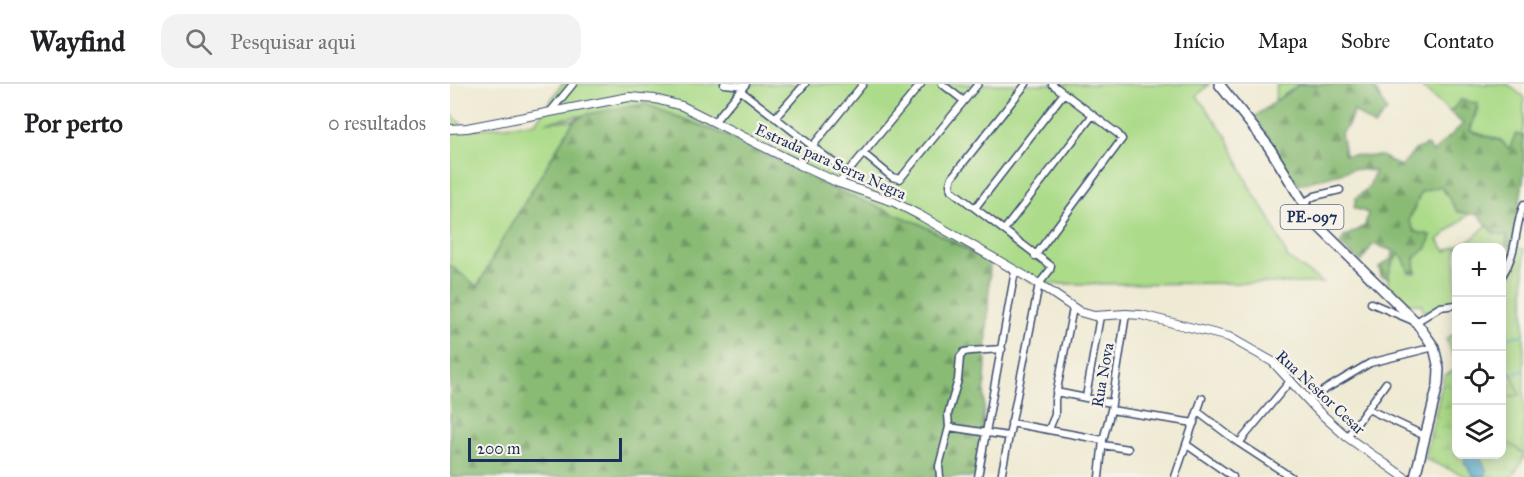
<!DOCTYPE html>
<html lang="pt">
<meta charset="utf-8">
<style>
:root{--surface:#fff;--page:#f2f2f2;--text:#202124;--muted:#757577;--line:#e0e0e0}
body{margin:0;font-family:"IM FELL Great Primer",serif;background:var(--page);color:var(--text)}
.controls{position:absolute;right:18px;bottom:18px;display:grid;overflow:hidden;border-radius:12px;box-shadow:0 3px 15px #0003}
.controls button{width:54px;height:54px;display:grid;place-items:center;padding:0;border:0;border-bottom:2px solid var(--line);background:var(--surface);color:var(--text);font:30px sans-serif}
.scale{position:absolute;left:18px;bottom:15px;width:154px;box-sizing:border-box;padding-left:6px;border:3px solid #1b2f5e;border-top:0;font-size:16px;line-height:21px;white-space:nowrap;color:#1b2f5e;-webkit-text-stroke:4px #f7f3e8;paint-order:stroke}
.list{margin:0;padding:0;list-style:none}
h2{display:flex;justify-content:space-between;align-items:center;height:78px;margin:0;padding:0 24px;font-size:26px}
h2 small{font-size:20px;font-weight:400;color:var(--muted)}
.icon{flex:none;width:33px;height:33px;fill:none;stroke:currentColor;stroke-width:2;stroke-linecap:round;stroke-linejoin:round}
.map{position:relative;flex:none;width:1074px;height:393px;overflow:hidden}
header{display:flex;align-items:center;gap:36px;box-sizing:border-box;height:84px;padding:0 30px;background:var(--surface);border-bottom:2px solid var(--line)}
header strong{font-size:28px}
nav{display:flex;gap:33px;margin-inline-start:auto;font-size:21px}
.search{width:420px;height:54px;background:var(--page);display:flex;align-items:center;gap:15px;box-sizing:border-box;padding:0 21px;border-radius:18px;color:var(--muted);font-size:22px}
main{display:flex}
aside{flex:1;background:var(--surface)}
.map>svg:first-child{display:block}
</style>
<header>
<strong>Wayfind</strong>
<div class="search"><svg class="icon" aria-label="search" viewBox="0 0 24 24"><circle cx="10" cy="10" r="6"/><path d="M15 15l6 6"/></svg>Pesquisar aqui</div>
<nav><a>Início</a><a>Mapa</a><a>Sobre</a><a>Contato</a></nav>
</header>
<main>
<aside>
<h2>Por perto<small>0 resultados</small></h2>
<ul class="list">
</ul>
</aside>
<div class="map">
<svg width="1074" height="393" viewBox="0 0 1074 393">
<defs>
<pattern id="forest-firs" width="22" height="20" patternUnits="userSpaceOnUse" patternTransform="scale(1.5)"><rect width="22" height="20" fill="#89bb75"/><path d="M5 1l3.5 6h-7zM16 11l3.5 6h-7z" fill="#6f9863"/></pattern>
<pattern id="wetland-marsh" width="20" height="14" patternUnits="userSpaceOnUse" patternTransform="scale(1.5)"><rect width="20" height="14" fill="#acdb89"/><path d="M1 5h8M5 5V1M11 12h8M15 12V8" fill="none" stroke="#93bc79"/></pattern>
</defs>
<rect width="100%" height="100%" fill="#f7f3e8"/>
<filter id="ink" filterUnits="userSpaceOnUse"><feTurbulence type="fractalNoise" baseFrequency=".0167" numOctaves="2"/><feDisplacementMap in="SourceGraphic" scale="12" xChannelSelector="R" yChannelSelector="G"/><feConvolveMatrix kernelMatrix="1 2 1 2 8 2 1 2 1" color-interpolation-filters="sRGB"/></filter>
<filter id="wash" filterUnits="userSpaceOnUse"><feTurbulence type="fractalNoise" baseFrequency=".008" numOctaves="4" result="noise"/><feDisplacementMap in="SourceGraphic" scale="24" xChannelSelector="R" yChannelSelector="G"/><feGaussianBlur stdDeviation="1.35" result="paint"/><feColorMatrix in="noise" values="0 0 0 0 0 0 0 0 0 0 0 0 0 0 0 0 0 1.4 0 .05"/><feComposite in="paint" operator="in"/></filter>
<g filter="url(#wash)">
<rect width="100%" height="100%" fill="#efead3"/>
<path fill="#acdb89" stroke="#648574" stroke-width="1.5" d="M112,0H759L747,12L777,53L800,104L820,135L838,174L873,199L598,200L596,205L470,140L391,108L273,50L195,20L96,38L124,36L51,158L27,203L0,181V29L17,46L85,39Z
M827,0H850L825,17Z
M968,0H1057L1074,13V43L1072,49L1074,53L1066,50L1059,65L1051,56L1020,47L1028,25L1011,16L1000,28Z
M991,102L1008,128L1020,129L988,156L996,167L1022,155L1037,141L1057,152L1063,163L1074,165V370L1052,354V313L1069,311L1061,288H1052V164H1006V219V217L974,228L971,220H960L938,201C937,190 942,179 948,171L953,173L959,188L965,173L977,164L981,151L965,148L959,137L971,108Z
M1006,249V278L996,255Z"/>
<path fill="url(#forest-firs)" stroke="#52756a" stroke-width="1.5" d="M850,0H922L937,27L924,42L904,27L898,41L891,49L895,71L931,72L951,83L965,66L977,61L983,68L1013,40L1000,28L1011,16L1028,19L1020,47L1051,57L1059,65L1066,50L1074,53V90L1063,163L1056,161L1057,152L1043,149L1029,131L1008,128L991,102L971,108L959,136L965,148L981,151L977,164L965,173L966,189L959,188L953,173L948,171L942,179L938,194L931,192L929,183L941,175L944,167L923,160L911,178L890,161L894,153L915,142L918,129L904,124L906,114L919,103L925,87L904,85L848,101L804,33Z
M195,20L273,50L391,108L470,140L540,179L531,393H0V181L28,203L51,158L124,36L137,30Z"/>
<path fill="url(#wetland-marsh)" stroke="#648574" stroke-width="1.5" d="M1006,285V370H1052V354L1074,370V374L1062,393H1018L975,375L994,292Z
M1052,288H1061L1070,311L1052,313Z"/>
<path fill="#4da8cb" stroke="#346c94" stroke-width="1.5" d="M1016,371H1029L1037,387L1035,393L1024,392L1014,378Z"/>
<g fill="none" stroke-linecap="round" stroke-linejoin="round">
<path stroke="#4da8cb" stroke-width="1.5" d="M1001,251L1006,252
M1052,254L1074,251
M1052,293H1058L1074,286"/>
</g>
</g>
<g filter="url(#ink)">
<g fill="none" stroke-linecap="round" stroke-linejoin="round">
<g stroke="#3b4b70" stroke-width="9">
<path id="minor" d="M274,0L294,2
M492,0L514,17
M291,7L397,89
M100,28L123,0
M325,34L355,0
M264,38L296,0
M414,70L442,93L450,95L528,0
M348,80L413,0
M389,99L471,0
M853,119L865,112L890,106
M525,124L614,9
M871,145L885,134
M554,146L642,32
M585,172L672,55L668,50L602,0
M1052,192C1069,165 1063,147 1074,120
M921,219L966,238L990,223L1006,221
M606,308L661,319
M636,313L650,232
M859,315L920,279L984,263
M918,325L975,352
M661,326L744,339
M748,328L789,359L841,393
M561,339L653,356
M499,343L558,352
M599,345L605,331V316L623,224
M897,353L936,299
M789,359L841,296
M653,361L678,365
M737,361L783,393
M490,393L489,382L499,343L498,330L508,296L510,273L514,268L521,267L552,265
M528,393L565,187
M551,393L589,200L600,186L601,182L501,106L500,100L502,93L576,0
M649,393L653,356L661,326L676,230
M725,393L752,314"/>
</g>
<g stroke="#3b4b70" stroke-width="10">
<path id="tertiary" d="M0,45L17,44L179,13L205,15L232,22L348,80L389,99L444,118L471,132L589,200L630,228L644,232L676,230L691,231L779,253L823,278L868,327L897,353L954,393"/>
</g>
<g stroke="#3b4b70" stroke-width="12">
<path id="primary" d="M769,0L819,63L867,141L966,238L984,263L989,285L988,301L965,393"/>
</g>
<use href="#minor" stroke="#fff" stroke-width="6"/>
<use href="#tertiary" stroke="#fff" stroke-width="8"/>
<use href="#primary" stroke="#fff" stroke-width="9"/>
</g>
</g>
<g text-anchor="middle" stroke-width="5" stroke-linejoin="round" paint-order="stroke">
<rect fill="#f7f3e8" stroke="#5d6a87" stroke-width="1.5" x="830.5" y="121" width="63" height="24" rx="4.5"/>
<g font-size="15" font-weight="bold" fill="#1b2f5e">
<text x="862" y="138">PE-097</text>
</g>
<g font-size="16" fill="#1b2f5e" stroke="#f7f3e8">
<text transform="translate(381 77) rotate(24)" y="6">Estrada para Serra Negra</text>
<text transform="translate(652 291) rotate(-80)" y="6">Rua Nova</text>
<text transform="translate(871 308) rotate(43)" y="6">Rua Nestor Cesar</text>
</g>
</g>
</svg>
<div class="controls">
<button>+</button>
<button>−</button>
<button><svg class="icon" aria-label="locate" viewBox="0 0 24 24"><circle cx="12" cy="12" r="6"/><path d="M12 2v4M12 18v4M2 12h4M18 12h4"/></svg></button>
<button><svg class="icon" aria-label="layers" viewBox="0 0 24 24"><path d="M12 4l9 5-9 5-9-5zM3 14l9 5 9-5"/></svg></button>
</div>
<div class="scale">200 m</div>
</div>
</main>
